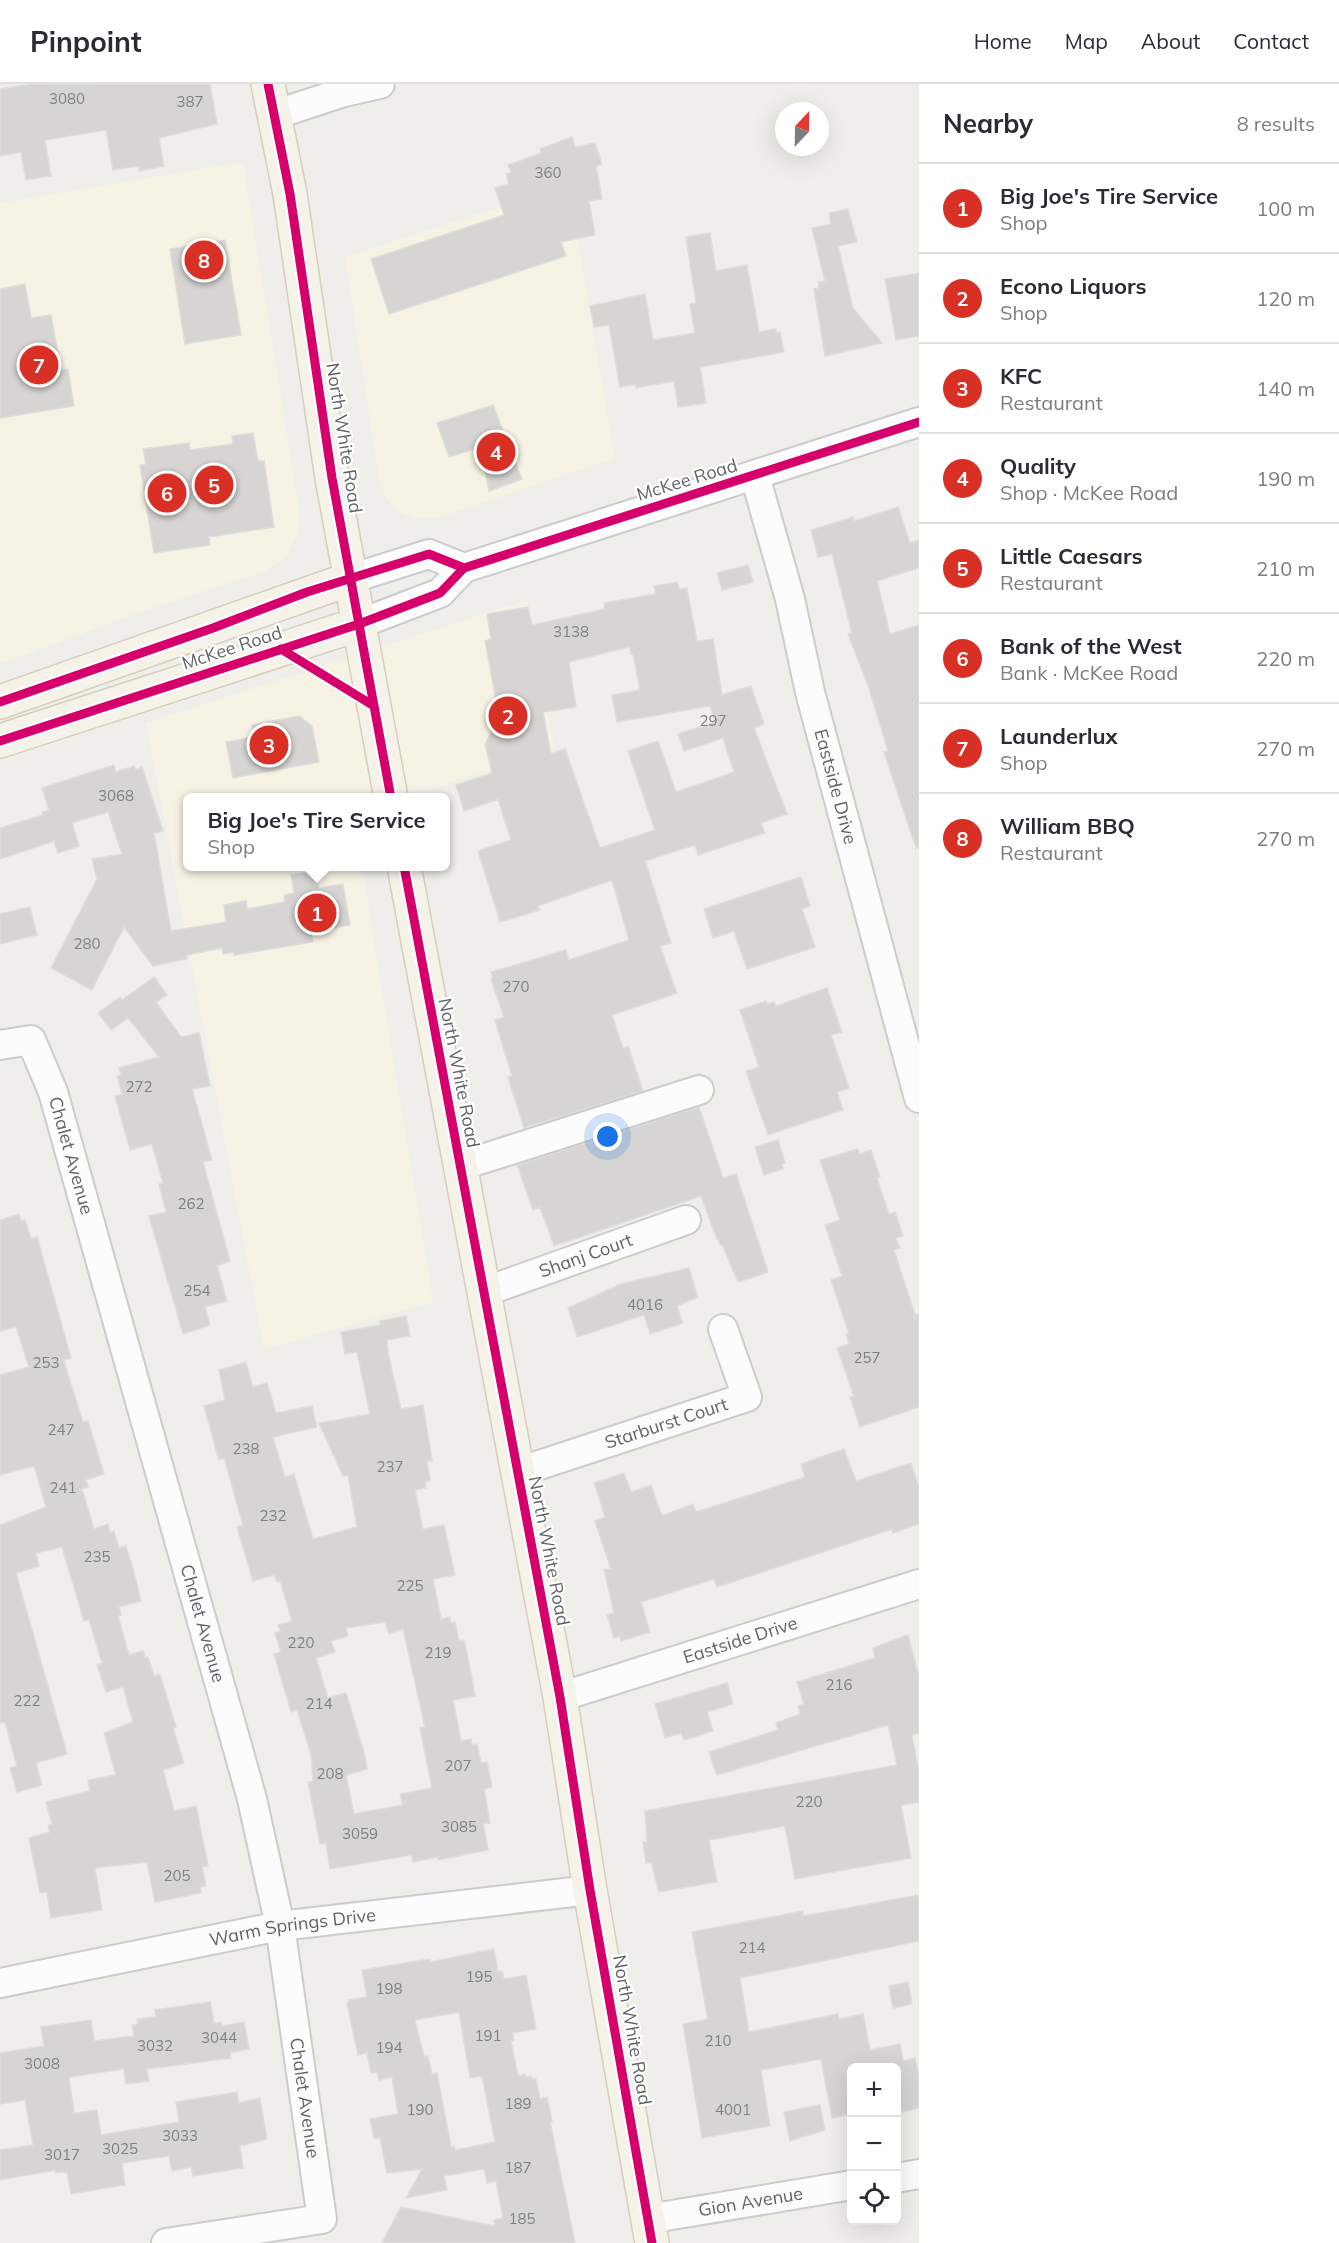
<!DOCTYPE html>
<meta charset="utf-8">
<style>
:root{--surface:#fff;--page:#f2f2f3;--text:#2b2b33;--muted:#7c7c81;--line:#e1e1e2;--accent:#d93025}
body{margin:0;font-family:Mulish,sans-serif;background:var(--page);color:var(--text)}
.controls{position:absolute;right:18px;bottom:18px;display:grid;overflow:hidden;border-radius:9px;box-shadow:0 6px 24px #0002}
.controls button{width:54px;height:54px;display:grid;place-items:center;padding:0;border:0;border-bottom:2px solid var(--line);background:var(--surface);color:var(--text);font:30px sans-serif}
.compass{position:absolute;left:775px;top:18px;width:54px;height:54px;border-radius:50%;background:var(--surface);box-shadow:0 6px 24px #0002;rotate:22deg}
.you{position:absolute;left:608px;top:1053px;width:21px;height:21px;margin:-15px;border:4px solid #fff;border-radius:50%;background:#1a73e8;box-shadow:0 0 0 9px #1a73e833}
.badge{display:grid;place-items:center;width:39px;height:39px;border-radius:50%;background:var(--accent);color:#fff;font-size:20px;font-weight:700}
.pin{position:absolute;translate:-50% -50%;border:3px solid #fff;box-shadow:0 2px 6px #0006}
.popup{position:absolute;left:183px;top:709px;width:267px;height:78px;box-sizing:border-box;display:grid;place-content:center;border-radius:9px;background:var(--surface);filter:drop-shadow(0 2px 4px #0005);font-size:20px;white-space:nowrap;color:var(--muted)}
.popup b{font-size:22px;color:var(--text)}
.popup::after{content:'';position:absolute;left:50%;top:100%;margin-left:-12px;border:12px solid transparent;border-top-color:var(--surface)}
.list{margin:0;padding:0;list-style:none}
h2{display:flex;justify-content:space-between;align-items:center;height:78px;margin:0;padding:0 24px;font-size:26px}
h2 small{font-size:20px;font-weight:400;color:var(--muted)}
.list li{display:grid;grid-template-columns:39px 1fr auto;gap:18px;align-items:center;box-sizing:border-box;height:90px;padding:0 24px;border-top:2px solid var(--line)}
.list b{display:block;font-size:22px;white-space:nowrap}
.list p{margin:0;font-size:20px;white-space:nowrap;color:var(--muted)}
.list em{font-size:20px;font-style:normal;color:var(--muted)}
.icon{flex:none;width:33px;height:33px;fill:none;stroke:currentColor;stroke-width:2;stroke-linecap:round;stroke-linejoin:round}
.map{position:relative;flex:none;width:919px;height:2159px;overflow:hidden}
header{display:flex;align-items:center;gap:36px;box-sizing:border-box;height:84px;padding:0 30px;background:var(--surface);border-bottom:2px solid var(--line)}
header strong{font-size:28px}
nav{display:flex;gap:33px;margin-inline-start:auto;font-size:21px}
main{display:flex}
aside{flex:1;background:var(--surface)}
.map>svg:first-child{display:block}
</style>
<header>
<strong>Pinpoint</strong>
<nav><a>Home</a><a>Map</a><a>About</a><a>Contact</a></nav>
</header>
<main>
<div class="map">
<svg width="919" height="2159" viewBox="0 0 919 2159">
<rect width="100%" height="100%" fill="#efeeea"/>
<path fill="#f7f3e4" d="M243,78L299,425V446L287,472L265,487L132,531L0,580V119Z
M568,101L615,374L437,434L417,435L401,429L390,420L380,401L345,173Z
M527,516L555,665L435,704L382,713L188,714V782L362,783L433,1218L264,1265L146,639Z"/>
<path fill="#d6d5d3" stroke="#deddd9" stroke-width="1.5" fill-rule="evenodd" d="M33,0H210L217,40L159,54L164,82L139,87V82L113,86L106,46L45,56L51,92L26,96L21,68L0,72V5Z
M572,53L575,63L595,59L602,80L596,82L602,115L589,117L595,151L561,158L566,172L389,230L371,175L504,131L495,104L509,100L506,90L511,88L508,81L541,69L540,65Z
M848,125L857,158L838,162L853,224L882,259L825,272L814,205L819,204L818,198L825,197L812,144L831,140L829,129Z
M710,149L716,187L747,181L759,248L776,245V249L780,248L784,268L700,283L706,319L678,323L674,297L636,304L635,300L620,303L609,241L594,243L590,222L645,210L653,256L695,249L690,220L696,219L686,153Z
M225,156L241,251L185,260L170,165Z
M919,189V252L896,256L885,195Z
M25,200L31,234L51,231L61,286L68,285L74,322L0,334V205Z
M493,321L522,395L489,407L480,363L449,373L437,339Z
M253,349L258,377H264L274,443L209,453L210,461L154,469L140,381L146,380L143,365L189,359L190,366L233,360L232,352Z
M898,423L910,459L919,456V484L877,497L890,550L919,541V764H916L884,668L888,667L869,604L848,550L852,549L832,470L818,473L811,446L853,433L854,437Z
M748,481L753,498L722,506L717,489Z
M677,498L679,505L687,504L697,557L713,555L722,611L751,602L764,640L754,644L787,730L761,739L765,749L698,771L695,761L645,777L671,859L660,862L677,909L612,931L623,964L628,962L643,1007L524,1044L508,993L512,992L495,936L504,933L491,895L493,894L491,888L566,866L569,876L629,856L612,796L538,822L540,826L500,838L478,767L511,756L498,715L464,727L456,701L492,689L485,660L499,632L485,557L491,555L487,530L528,523L532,541L605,525L604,519L656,510L654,502ZM629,563L631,570H633L640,606L612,611L617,638L710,622L715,638L678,650L684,667L723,654L734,688L676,708L658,657L628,667L655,746L600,764L565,665L551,670L543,628L576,623L569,578Z
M299,632L312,642L319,678L233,694L226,658L254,653L252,641Z
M114,681L116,688L134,682L136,686L142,683L163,747L154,749L171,847L226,838L224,821L246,817L247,825L285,818L284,811L294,809L291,791L315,787L319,804L343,800L350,841L311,848L313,858L234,871V868L223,870L222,864L187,871V875L153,882L124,843L92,906L51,884L97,795L92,775L122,770L108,728L72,739L79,762L58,769L54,757L0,775V744L43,731L42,728L49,726L42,704Z
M801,793L810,822L802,825L815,863L747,885L734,847L713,854L704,825Z
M30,823L37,851L0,860V830Z
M154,893L167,911L156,918L181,953L199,949L210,1002L192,1005L212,1076L203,1078L230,1177L217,1182L227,1217L205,1223L210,1241L183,1250L149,1132L166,1128L159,1100L163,1099L152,1060L130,1066L115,1012L122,1010L117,992L121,991L119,984L159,973L128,934L111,946L98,929L120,913L122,916Z
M827,904L842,948L831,951L849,1004L837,1008L843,1026L768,1051L746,987L759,983L740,926L766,917L767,920L774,918L776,922L779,921Z
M699,1023L723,1094L736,1090L768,1188L739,1198L737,1196L722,1160L720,1161L714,1147L701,1112L554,1162L540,1123L533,1126L517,1081Z
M778,1056L785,1079L782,1080L783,1085L764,1091L755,1063Z
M858,1065L859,1070L871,1066L880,1093L877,1094L889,1130L895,1128L903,1152L896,1154L900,1164L894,1166L915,1231L919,1230V1323L860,1343L850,1313L854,1312L837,1264L849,1260L846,1250H849L831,1196L842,1192L825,1141L840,1136L820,1076Z
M19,1130L21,1137L25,1136L31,1155L37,1153L71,1274L64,1276L69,1294L83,1338L88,1337L104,1390L86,1396L88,1403L82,1405L94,1445L108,1440L110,1449L114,1447L119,1464L126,1462L134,1488L141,1517L119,1523L121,1531L118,1532L129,1571L143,1567L145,1574L148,1573L154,1592L160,1590L176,1643L173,1644L184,1679L163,1686L174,1727L196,1722L208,1782L202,1783L206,1802L200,1803L201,1809L155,1818L147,1778L95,1784L102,1826L51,1834L47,1808L40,1809L29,1754L50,1748L48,1742L52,1740L46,1718L90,1707L88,1696L116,1691L104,1649L133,1638L123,1603L106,1608L97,1581L102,1579L89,1535L84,1537L62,1463L36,1469L39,1482L16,1489L67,1670L36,1679L42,1701L17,1708L10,1684L17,1682L5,1638L0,1639V1441L46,1423L34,1382L0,1391V1291L29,1283L16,1243L0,1247V1136Z
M689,1184L698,1213L677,1222L683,1239L650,1250L644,1231L577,1253L568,1224L621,1200Z
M406,1232L410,1252L387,1256L388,1269L401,1325L423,1321L432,1377H427L430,1397L425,1398L426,1404L415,1406L423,1445L444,1441L455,1491L433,1495L441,1535L450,1533L451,1539L455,1538L459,1557L464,1556L470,1584L475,1612L453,1616L461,1657L471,1655L472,1661L477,1660L481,1679L487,1678L492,1703L484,1705L490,1739L483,1740L488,1766L438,1776V1773L413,1778L412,1771L330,1785L326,1759L320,1760L308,1698L313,1697L311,1670L297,1626L291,1628L274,1570L281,1568L275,1549L280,1547L278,1541L292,1537L280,1497L277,1498L274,1491L253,1497L237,1443L243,1441L224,1374L219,1376L204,1322L225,1316L219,1286L246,1278L253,1303L267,1299L276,1329L312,1322L317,1343L273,1353L285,1393L294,1390L313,1455L357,1443L348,1391L343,1392L319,1339L370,1330L357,1268L345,1270L341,1248L380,1241V1237ZM385,1538L389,1550L403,1545L425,1643L420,1644L432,1704L400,1710L403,1721L354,1730L346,1691L367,1685L364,1668L346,1609L328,1614L316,1574L335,1568L331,1557L348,1552L346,1544Z
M844,1365L856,1397L911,1379L919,1403V1440L893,1449L892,1445L717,1503L714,1495L641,1518L650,1548L621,1557L620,1552L614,1554L607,1531L614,1529L604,1486L611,1485L595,1437L605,1433L594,1399L624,1389L631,1408L651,1401L662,1432L693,1420L696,1428L805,1393L801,1380Z
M908,1551L919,1593V1649L912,1651L919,1689V1718L901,1721L911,1774L795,1795L785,1742L709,1756L717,1798L659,1808L651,1778L646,1779L643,1758H647L645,1727L897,1681L888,1641L717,1691L709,1668L778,1646L776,1639L800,1630L798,1622L804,1620L797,1598L875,1574L873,1564Z
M727,1599L733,1620L707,1628L713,1647L684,1656L681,1649L665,1654L655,1620Z
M919,1811V1857L740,1894L749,1948L838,1930L839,1935L863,1930L870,1966L900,1960L903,1977L915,1974L919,1992V2024L897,2029V1983H852V2030L832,2034L821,1975L761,1986L770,2042L702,2054L683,1940L708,1935L692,1848L803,1827V1832Z
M494,1865L498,1888L502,1887L504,1895L526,1891L536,1945L513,1949L514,1956L511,1957L518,1992L525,1990V1993L531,1992L532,1995H536L540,2015L547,2013L552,2038H550L575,2159H382L401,2123L495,2142L494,2136L503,2134L496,2097L487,2099L484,2085L444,2092L447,2106L406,2114L422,2085L387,2089L380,2054L374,2055L370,2035L398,2030L392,1993L379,1996L377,1988L371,1989L367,1969L358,1971L347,1920L349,1916L367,1913L362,1886L430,1875V1878ZM459,1928L470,1994L482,1992L495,2058L455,2066L454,2062L451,2063L437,1989L432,1990L428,1972L424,1973L415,1936Z
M908,1898L912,1920L893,1924L889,1902Z
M210,1918L214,1939L221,1938L222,1942L244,1938L249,1965L230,1969L231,1974L147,1985L149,1997L126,2000L124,1985L69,1993L74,2029L97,2026L101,2051L179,2038L176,2018L237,2008L239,2019L260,2014L267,2055L240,2062L243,2084L193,2092L191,2083L172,2087L169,2072L122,2079L125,2101L71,2110L67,2088L56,2089L55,2086L0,2096V2066L33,2061L25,2016L0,2020V1969L44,1962L41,1943L91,1936L94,1957L134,1952L132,1941L138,1940L137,1935L156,1933L155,1926Z
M820,2021L825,2046L790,2057L784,2028Z"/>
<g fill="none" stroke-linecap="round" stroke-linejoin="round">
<g stroke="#cbcccc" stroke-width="32">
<g id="minor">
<path d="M274,31L344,8L380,0"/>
<path id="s1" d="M755,392L790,515L810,608L919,1014"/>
<path d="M350,495L429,470L464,484"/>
<path d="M359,540L440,509L464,484L919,338"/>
<path id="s2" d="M0,961L31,956L53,1008L252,1715L280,1842L322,2135L166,2159"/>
<path d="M460,1082L699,1006"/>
<path id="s3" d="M484,1208L686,1136"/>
<path id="s4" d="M518,1388L747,1313L723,1245"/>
<path id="s5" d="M560,1613L919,1500"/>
<path id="s6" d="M0,1899L280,1842L590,1806"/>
<path d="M896,2094L919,2090"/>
<path id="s7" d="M648,2135L852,2101"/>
</g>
</g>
<g stroke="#d7ceb8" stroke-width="36">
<path id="major" d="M268,0L290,110L332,394L391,714
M0,618L350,495
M0,657L359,540
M404,782L560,1613L590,1806L652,2159"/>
</g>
<use href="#minor" stroke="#fdfcfc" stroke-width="28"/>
<use href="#major" stroke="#f4f2e9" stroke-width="33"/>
<g stroke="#fff" stroke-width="13">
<path id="cycleway" d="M268,0L290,110L332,394L391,714
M281,565L374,622
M0,618L213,544L307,508L429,470L464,484
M0,657L359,540L440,509L464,484L919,338
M404,782L560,1613L590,1806L652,2159"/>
</g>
<use href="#cycleway" stroke="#d6006c" stroke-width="9"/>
</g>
<g text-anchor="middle" stroke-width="4.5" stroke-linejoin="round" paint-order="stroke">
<g font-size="15" fill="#7e8184">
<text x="67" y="20">3080</text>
<text x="190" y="23">387</text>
<text x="548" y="94">360</text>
<text x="571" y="553">3138</text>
<text x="713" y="642">297</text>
<text x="116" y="717">3068</text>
<text x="87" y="865">280</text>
<text x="516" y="908">270</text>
<text x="139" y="1008">272</text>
<text x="191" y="1125">262</text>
<text x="197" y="1212">254</text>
<text x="645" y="1226">4016</text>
<text x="867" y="1279">257</text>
<text x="46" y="1284">253</text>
<text x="61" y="1351">247</text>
<text x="246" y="1370">238</text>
<text x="390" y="1388">237</text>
<text x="63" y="1409">241</text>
<text x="273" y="1437">232</text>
<text x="97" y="1478">235</text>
<text x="410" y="1507">225</text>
<text x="301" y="1564">220</text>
<text x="438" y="1574">219</text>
<text x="839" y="1606">216</text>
<text x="27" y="1622">222</text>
<text x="319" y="1625">214</text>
<text x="458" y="1687">207</text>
<text x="330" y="1695">208</text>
<text x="809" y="1723">220</text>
<text x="459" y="1748">3085</text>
<text x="360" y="1755">3059</text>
<text x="177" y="1797">205</text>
<text x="752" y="1869">214</text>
<text x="479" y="1898">195</text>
<text x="389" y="1910">198</text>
<text x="488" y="1957">191</text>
<text x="219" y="1959">3044</text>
<text x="718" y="1962">210</text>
<text x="155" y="1967">3032</text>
<text x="389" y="1969">194</text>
<text x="42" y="1985">3008</text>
<text x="518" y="2025">189</text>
<text x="420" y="2031">190</text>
<text x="733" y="2031">4001</text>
<text x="180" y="2057">3033</text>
<text x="120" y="2070">3025</text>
<text x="62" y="2076">3017</text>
<text x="518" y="2089">187</text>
<text x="522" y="2140">185</text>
</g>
<g font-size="18" fill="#5f6368" stroke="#fff">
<text transform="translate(344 354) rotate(81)" y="6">North White Road</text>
<text transform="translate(687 396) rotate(-17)" y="6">McKee Road</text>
<text transform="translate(232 564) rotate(-18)" y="6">McKee Road</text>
<text dy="6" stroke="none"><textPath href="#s1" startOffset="321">Eastside Drive</textPath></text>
<text transform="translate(459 989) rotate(79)" y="6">North White Road</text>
<text dy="6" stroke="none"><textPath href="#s2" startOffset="154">Chalet Avenue</textPath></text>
<text dy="6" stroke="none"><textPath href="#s3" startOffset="108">Shanj Court</textPath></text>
<text dy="6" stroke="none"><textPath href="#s4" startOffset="156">Starburst Court</textPath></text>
<text transform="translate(549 1467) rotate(79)" y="6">North White Road</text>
<text dy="6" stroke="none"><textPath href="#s2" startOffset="640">Chalet Avenue</textPath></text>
<text dy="6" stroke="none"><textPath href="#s5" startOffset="189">Eastside Drive</textPath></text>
<text dy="6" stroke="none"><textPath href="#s6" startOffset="298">Warm Springs Drive</textPath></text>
<text transform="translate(632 1946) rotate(80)" y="6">North White Road</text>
<text dy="6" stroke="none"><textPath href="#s2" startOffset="1126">Chalet Avenue</textPath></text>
<text dy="6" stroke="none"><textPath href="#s7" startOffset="104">Gion Avenue</textPath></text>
</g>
</g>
</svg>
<div class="controls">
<button>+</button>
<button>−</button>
<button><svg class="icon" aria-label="locate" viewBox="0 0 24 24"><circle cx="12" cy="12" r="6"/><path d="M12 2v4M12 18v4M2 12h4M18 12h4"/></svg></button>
</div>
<svg class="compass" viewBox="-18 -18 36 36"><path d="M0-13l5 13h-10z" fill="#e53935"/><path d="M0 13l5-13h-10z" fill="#7c7c81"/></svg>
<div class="you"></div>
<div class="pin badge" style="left:317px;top:829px">1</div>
<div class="popup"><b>Big Joe's Tire Service</b>Shop</div>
<div class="pin badge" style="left:508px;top:632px">2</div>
<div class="pin badge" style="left:269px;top:661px">3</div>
<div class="pin badge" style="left:496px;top:368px">4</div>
<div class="pin badge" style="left:214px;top:401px">5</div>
<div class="pin badge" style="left:167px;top:409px">6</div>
<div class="pin badge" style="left:39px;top:281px">7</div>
<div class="pin badge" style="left:204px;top:176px">8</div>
</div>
<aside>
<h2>Nearby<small>8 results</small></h2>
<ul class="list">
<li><span class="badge">1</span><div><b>Big Joe's Tire Service</b><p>Shop</p></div><em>100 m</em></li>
<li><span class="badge">2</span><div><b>Econo Liquors</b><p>Shop</p></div><em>120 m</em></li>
<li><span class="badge">3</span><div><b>KFC</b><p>Restaurant</p></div><em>140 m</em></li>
<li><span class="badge">4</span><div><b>Quality</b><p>Shop · McKee Road</p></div><em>190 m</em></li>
<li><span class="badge">5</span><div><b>Little Caesars</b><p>Restaurant</p></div><em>210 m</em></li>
<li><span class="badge">6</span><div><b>Bank of the West</b><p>Bank · McKee Road</p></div><em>220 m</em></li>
<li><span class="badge">7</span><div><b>Launderlux</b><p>Shop</p></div><em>270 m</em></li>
<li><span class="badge">8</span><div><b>William BBQ</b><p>Restaurant</p></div><em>270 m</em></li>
</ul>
</aside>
</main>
